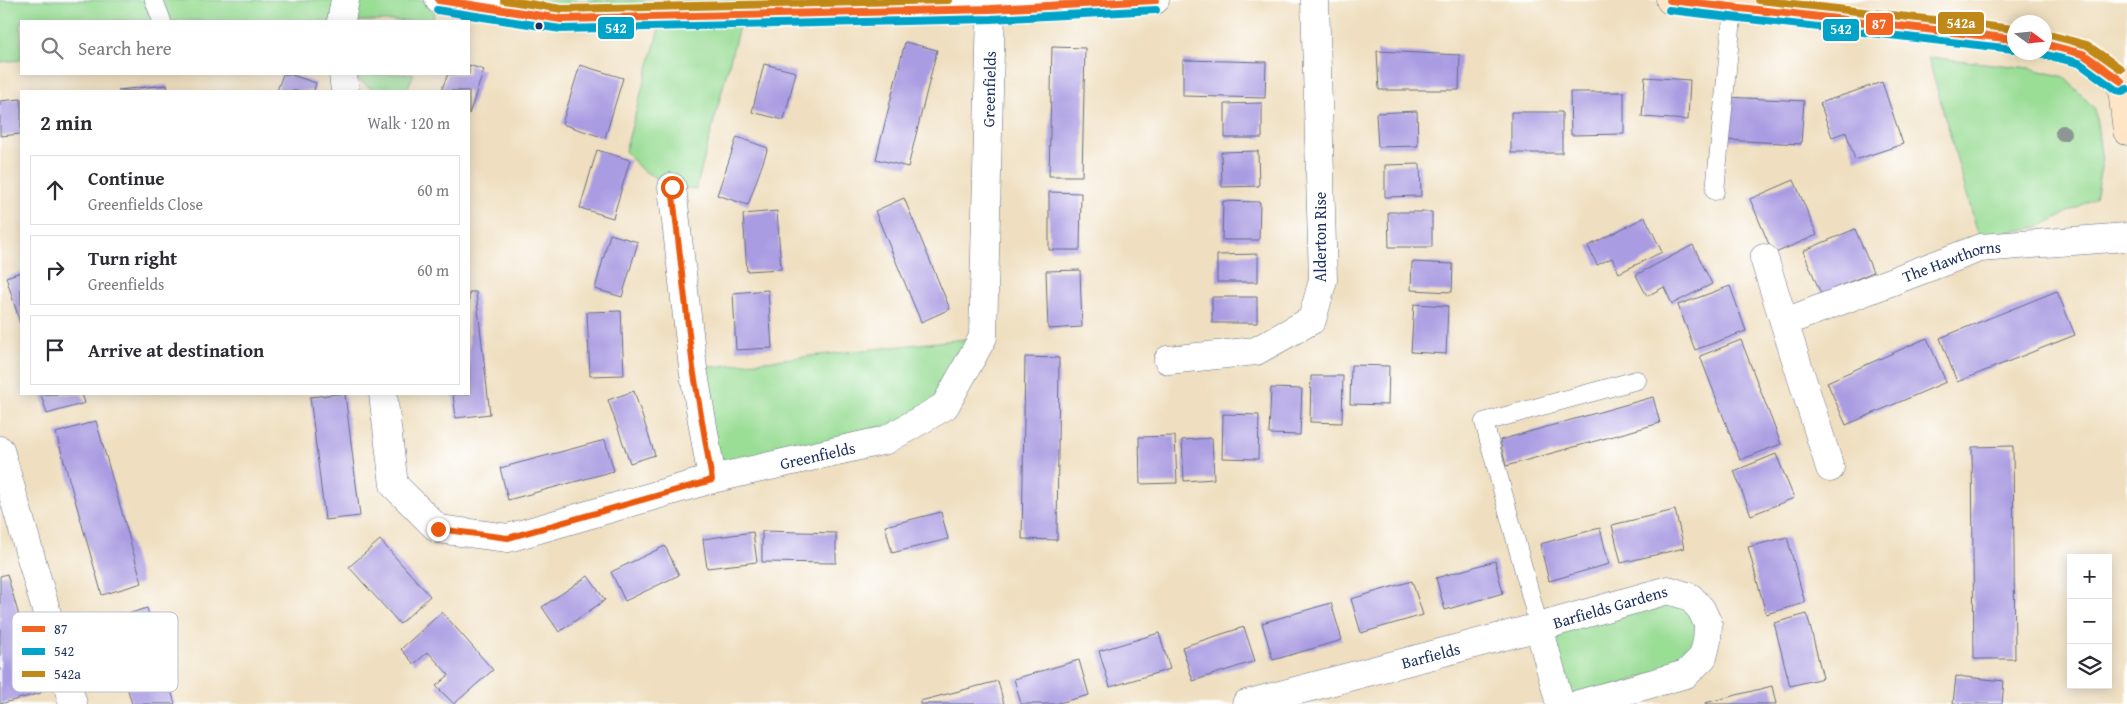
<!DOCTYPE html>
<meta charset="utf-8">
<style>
:root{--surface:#fff;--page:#f2f2f3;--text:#2b2b33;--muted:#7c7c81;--line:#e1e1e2}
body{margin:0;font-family:"Gentium Book Plus",serif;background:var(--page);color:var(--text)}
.controls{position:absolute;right:15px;bottom:15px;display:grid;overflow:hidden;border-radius:0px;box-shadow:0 2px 12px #0003}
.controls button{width:45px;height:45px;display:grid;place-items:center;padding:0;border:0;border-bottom:1px solid var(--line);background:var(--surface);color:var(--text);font:25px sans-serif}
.compass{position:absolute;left:2007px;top:15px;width:45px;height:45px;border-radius:50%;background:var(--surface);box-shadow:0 2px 12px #0003;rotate:105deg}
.stop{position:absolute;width:15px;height:15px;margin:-11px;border:4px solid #ea580c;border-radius:50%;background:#fff}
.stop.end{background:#ea580c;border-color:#fff;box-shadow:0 1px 5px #0008}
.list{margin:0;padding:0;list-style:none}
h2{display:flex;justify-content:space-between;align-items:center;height:65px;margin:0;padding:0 20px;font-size:21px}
h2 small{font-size:16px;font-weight:400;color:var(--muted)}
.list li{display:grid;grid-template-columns:32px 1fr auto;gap:15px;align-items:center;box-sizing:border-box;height:70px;margin:0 10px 10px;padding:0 10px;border:1px solid var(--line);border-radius:0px}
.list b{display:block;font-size:19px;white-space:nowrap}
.list p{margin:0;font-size:16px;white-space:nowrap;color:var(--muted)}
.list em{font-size:16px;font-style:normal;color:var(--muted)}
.icon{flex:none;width:28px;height:28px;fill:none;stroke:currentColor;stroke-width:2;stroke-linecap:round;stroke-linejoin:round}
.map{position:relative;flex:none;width:2127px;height:704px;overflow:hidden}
.search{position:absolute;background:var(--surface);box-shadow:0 2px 12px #0003;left:20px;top:20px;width:450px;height:55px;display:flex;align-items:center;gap:12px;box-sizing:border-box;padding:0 18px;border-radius:0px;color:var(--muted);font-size:19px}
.panel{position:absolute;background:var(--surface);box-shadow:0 2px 12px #0003;left:20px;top:90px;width:450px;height:305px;border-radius:0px}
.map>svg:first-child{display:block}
</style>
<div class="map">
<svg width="2127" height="704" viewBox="0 0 2127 704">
<rect width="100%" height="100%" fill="#fff"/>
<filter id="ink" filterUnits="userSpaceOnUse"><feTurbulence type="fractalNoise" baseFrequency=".02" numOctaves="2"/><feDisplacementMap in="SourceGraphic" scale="10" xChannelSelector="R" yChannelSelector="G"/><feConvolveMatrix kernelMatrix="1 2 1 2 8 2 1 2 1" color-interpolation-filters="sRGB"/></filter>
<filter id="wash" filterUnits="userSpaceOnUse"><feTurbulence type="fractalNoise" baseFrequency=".0096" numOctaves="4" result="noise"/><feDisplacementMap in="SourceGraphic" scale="20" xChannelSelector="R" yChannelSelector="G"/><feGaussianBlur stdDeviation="1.12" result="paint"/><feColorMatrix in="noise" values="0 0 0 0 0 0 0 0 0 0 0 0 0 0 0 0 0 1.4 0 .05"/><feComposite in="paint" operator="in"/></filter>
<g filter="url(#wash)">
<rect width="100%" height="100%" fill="#efdfc0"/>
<path fill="#9add95" stroke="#5a867a" d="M0,0H436L433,21H21V60L0,62Z
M439,0H1132L742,15L696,189L672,187L642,170L625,151L662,18Z
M1928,57L2030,68L2064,77L2095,109L2102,162L2095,198L2039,227L1979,237Z
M351,74H414L406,91H375Z
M983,337L945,406L886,440L712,479L693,369Z
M1690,597L1703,657L1560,704L1539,627Z"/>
<g id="blocks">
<path fill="#aa9ce2" d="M905,42L937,50L908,167L876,159Z
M1052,47L1085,48L1082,176H1049Z
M1377,51L1460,55L1459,90H1379Z
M1183,60L1266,62L1265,98L1183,96Z
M764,64L796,72L784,120L752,112Z
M469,65L484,70L469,114V91H441L448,74H469Z
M580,65L623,78L605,138L562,124Z
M283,74H289L316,83L314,91H277Z
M1645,77L1690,80L1688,120L1642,117Z
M1882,82L1903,144L1855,160L1846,132L1832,137L1820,103Z
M167,85L168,91H118V90Z
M1570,92H1624V134L1571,135Z
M1726,97L1804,101L1801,144L1724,140Z
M21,99V134L0,136V101Z
M1262,103V138H1225V104Z
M1417,111L1418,146L1378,147L1376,113Z
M1511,112H1562V153H1511Z
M737,137L768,148L748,205L717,195Z
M597,150L630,160L613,218L580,208Z
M1258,151L1259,186L1222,187L1221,152Z
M1420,164L1421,196L1385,197V165Z
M1794,180L1817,235L1773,254L1750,199Z
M1049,192L1081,193L1080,250H1049Z
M904,198L950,309L921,322L875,211Z
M1223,201L1260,202L1259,240H1222Z
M777,211L781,269L747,271L743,214Z
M1388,212H1432V247H1389Z
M1645,217L1662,252L1619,273L1612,258L1597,265L1588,246Z
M1855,229L1873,272L1821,294L1803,251Z
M610,234L638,242L622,297L595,289Z
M1693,245L1712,284L1672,304L1664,287L1647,296L1636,275Z
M1258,254V282H1217V255Z
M1412,262L1453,264L1452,292L1411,290Z
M1080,270L1082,327L1048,329L1046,271Z
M21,272V326L6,277Z
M1730,286L1746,331L1695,350L1678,305Z
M768,290L772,348L736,350L733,293Z
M2057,291L2075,335L1957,382L1940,338Z
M469,292H476L490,414L456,418L453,394H469Z
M1212,297H1257V323H1212Z
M1414,304L1448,306L1446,354L1411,352Z
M621,311L624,375L590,376L587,312Z
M1927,338L1946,382L1846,425L1827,382Z
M1741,340L1781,444L1740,460L1700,356Z
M1025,357L1059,358L1057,540L1022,539Z
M1351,365L1389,366L1388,405L1350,404Z
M1311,376H1343L1342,423L1310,422Z
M1271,388L1302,389L1300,435L1269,434Z
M634,391L655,455L630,463L608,400Z
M41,394H82L85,403L47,414Z
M336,394H345L360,516L325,520L310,397Z
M1653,397L1660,423L1506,466L1500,440Z
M1223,414L1259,415L1258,459L1222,458Z
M96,421L142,583L102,595L56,433Z
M1175,436L1177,483L1140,484L1139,437Z
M1212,438L1214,479L1184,481L1182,440Z
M605,440L614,471L508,500L500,468Z
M2013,446L2015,659H1974L1972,447Z
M1776,454L1794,498L1751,515L1734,471Z
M1675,510L1684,548L1621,563L1612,525Z
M941,512L948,539L892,553L885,526Z
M1600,528L1609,564L1549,581L1540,544Z
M762,531L836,533V563L762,562Z
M753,532L757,562L707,568L703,539Z
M1787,537L1805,603L1766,614L1748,547Z
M380,540L430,596L400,624L349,567Z
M665,546L679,575L625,601L611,572Z
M1495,561L1503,593L1445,610L1436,578Z
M7,574L41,693L0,704V576Z
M588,576L605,600L559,632L542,607Z
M1412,581L1423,615L1361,633L1351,599Z
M1331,603L1342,640L1273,660L1262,623Z
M147,608L175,704H132L108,620Z
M442,612L493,670L454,704L436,686L449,675L428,652L414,664L401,649Z
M1807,614L1823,678L1790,686L1774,623Z
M1244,627L1255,661L1193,681L1182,647Z
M1159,633L1170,669L1110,687L1099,651Z
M1079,660L1089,695L1055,704H1021L1014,679Z
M1956,676L2004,681L2002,704H1953Z
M998,681L1004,704H920V701Z
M1772,686L1776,704H1705V703Z"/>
</g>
</g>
<g filter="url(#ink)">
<use href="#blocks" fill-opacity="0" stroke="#656d80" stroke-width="1"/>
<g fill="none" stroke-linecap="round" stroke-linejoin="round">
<g stroke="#656d80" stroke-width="19">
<path id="lane" d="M154,0L162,21
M1715,191L1733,8
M1539,627L1484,422L1637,380"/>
</g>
<g stroke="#656d80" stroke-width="29">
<g id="street">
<path d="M439,0L561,19L991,9L1155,0"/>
<path d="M341,21L345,0"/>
<path d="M343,74L345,91"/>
<path d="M672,187L693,368L712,479"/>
<path d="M1764,258L1830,468"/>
<path id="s1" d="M1785,322L1980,248L2127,237"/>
<path d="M1168,360L1256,351L1312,320L1323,280L1315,0"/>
<path id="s2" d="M383,394L394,485L438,529L508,538L712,479L886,440L945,406L983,337L991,9"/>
<path d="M0,450L73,704"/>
<path id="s3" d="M1539,627L1668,590L1690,597L1701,609L1708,624L1707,641L1703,657L1686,674L1579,704"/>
<path id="s4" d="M1246,704L1539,627L1560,704"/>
</g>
</g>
<g stroke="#656d80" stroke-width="29">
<path id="secondary" d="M1670,0L2014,39
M2044,44L2083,54L2121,81
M2121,81L2127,131"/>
</g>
<use href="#lane" stroke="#fff" stroke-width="18"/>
<use href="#street" stroke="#fff" stroke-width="28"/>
<use href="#secondary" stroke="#fde5c5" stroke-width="28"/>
<g stroke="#fff" stroke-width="11">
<path id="bus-1" d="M439,0L561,19L991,9L1155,0
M1670,0L2014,39
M2044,44L2083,54L2121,81"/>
</g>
<g stroke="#fff" stroke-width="11">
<path id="bus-2" d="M437,10L561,29L991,19L1156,10
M1669,10L2013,49
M2042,54L2079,63L2116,90L2122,91L2127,89"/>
</g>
<g stroke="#fff" stroke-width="11">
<path id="bus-3" d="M504,0L562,9L948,0
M1759,0L2014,29
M2046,34L2087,45L2121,69"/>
</g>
<use href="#bus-1" stroke="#f26522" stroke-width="8"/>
<use href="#bus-2" stroke="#01a3c8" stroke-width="8"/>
<use href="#bus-3" stroke="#c08818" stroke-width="8"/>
</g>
<circle fill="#8c9692" cx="2063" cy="133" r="8"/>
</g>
<g fill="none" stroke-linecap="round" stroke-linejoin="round" filter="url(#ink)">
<path stroke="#ea580c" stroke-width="6" d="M438,529L508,538L712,480L693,368L672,187"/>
</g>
<circle fill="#1b2f5e" stroke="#fff" stroke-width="2" cx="539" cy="26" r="4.5"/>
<g text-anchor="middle" stroke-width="5" stroke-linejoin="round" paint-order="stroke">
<g font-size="16" fill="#1b2f5e" stroke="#fff">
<text dy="6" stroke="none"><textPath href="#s2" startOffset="1010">Greenfields</textPath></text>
<text transform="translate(1320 237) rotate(-90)" y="6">Alderton Rise</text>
<text dy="6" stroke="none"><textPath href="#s1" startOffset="178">The Hawthorns</textPath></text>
<text dy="6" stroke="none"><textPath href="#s2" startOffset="545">Greenfields</textPath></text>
<text dy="6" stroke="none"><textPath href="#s3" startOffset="74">Barfields Gardens</textPath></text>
<text dy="6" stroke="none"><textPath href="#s4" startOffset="191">Barfields</textPath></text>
</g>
</g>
<rect x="12" y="612" width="166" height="80" rx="8" fill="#fff" stroke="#bbc1cf" stroke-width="1"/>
<rect x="22" y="626" width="23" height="6" fill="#f26522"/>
<rect x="22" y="648" width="23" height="7" fill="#01a3c8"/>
<rect x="22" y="671" width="23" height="6" fill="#c08818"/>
<g font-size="14" fill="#1b2f5e">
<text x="54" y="634">87</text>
<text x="54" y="656">542</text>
<text x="54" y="679">542a</text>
</g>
<g stroke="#fff" stroke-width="2">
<rect x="1937" y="11" width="48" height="24" rx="5" fill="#c08818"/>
<rect x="1865" y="12" width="29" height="24" rx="5" fill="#f26522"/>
<rect x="597" y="16" width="38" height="24" rx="5" fill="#01a3c8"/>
<rect x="1822" y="18" width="38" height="24" rx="5" fill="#01a3c8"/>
</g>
<g font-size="14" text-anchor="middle" font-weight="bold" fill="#fff">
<text x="1961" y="28">542a</text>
<text x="1879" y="29">87</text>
<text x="616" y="33">542</text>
<text x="1841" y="34">542</text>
</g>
</svg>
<div class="controls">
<button>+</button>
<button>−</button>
<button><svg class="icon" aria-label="layers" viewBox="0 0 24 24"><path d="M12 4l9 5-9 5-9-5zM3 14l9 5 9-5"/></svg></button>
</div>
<svg class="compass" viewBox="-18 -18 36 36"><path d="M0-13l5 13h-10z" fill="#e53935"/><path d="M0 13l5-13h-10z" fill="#7c7c81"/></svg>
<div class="stop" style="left:672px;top:187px"></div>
<div class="stop end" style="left:438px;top:529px"></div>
<div class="search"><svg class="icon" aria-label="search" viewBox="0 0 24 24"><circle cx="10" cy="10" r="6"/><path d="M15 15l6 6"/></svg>Search here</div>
<section class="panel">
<h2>2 min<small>Walk · 120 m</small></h2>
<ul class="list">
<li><svg class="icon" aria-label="ahead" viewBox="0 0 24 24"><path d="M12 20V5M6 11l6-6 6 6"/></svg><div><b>Continue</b><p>Greenfields Close</p></div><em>60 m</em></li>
<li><svg class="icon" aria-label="right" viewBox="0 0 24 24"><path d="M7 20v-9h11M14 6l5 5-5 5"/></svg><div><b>Turn right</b><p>Greenfields</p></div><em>60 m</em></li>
<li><svg class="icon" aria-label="arrive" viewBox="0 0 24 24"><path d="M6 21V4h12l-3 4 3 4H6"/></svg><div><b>Arrive at destination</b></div></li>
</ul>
</section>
</div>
